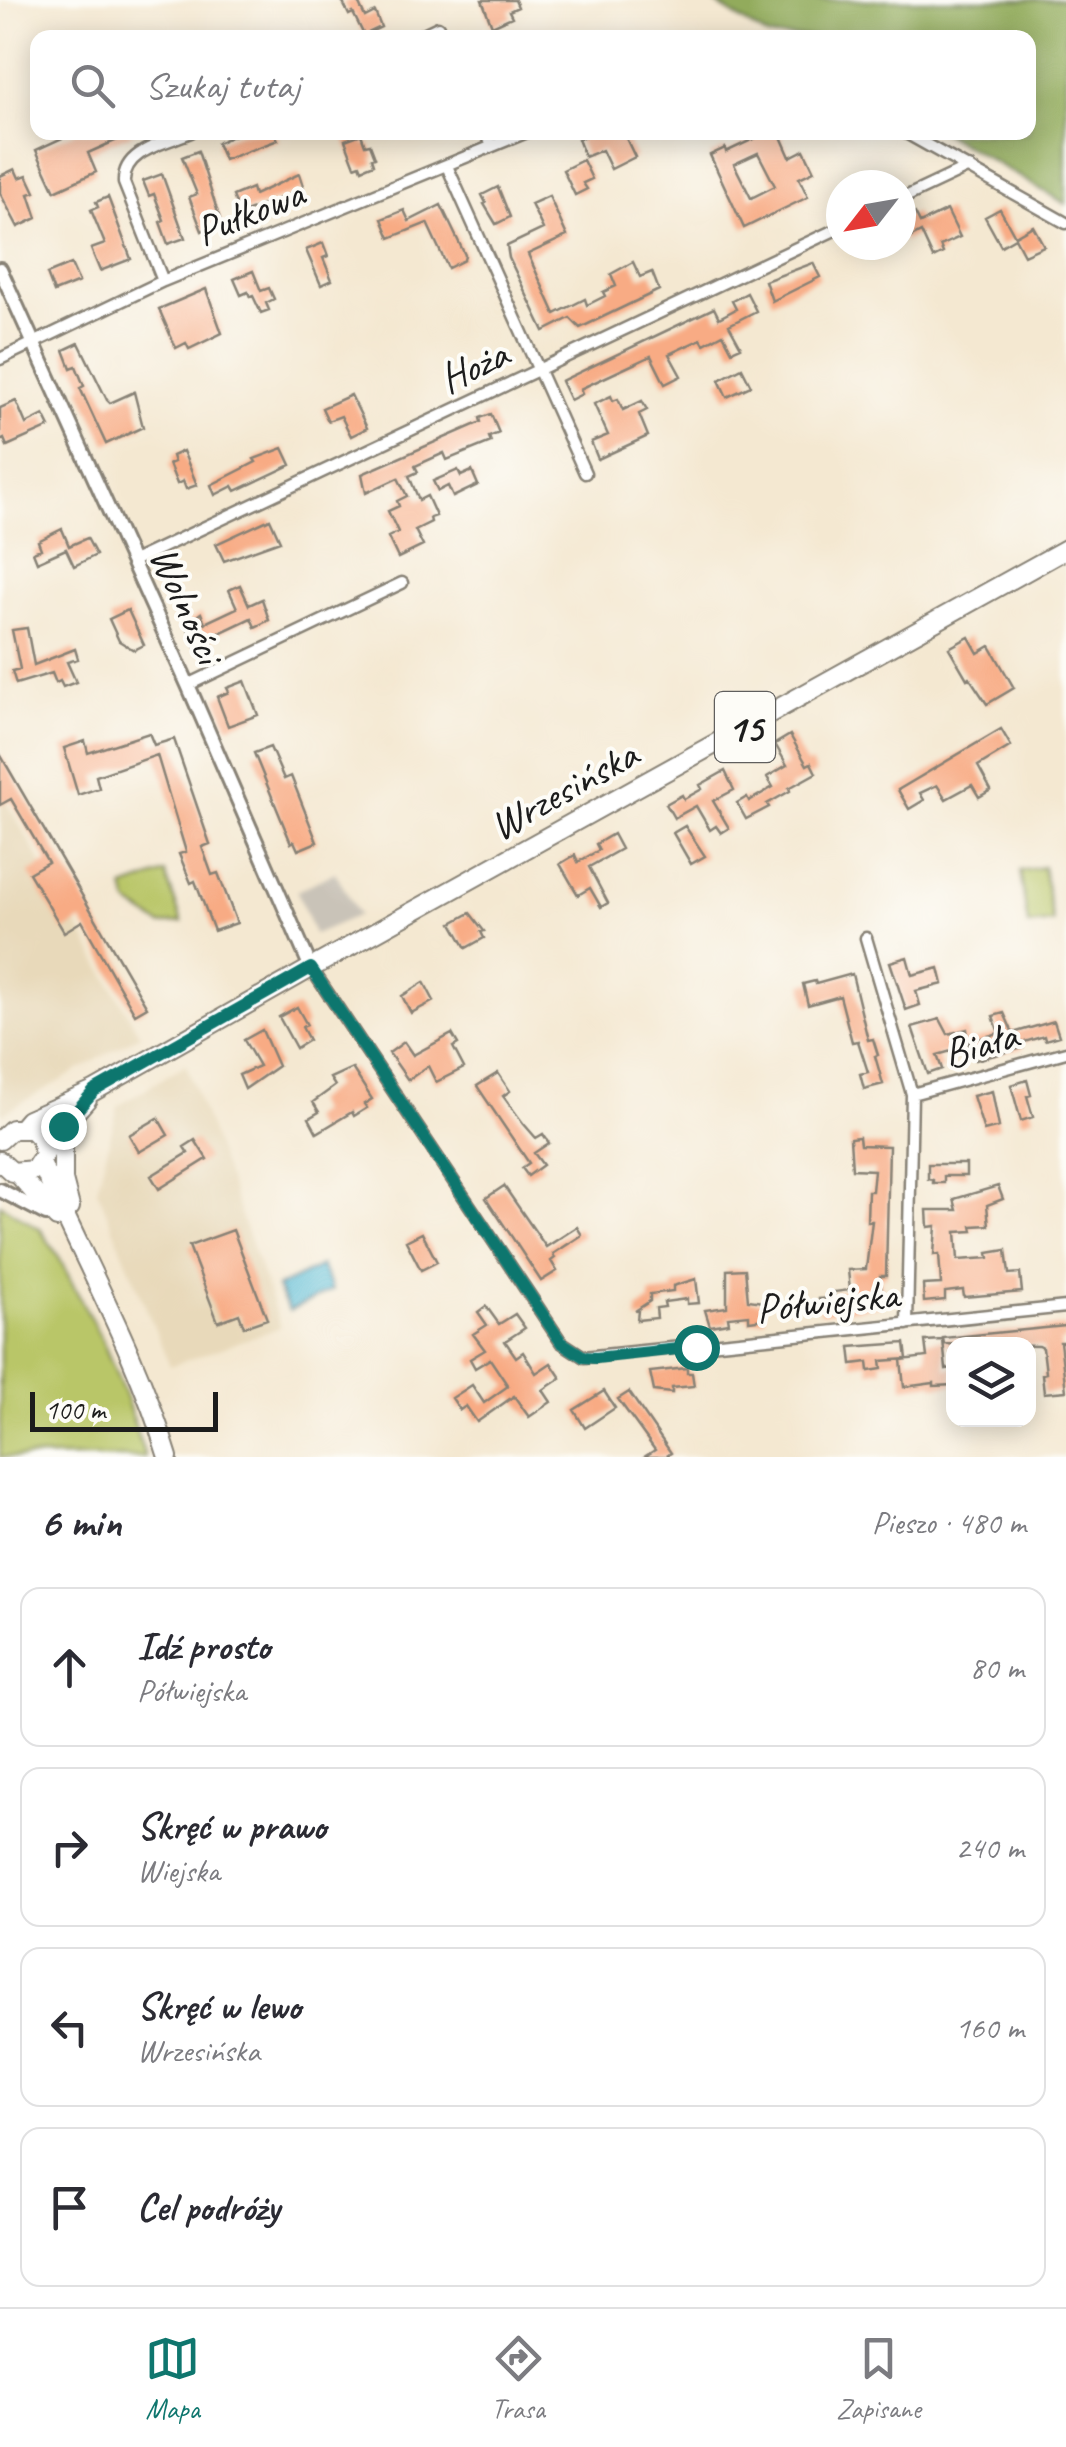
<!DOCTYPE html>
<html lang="pl">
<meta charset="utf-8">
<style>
:root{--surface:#fff;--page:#f2f2f3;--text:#2b2b33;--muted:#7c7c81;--line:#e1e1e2;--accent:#0f766e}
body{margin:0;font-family:Caveat,sans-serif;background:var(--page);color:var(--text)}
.controls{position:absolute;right:30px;bottom:30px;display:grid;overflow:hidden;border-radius:20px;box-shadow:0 5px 25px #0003}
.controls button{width:90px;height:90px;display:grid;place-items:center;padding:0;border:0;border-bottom:2px solid var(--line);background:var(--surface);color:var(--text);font:50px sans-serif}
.compass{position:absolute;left:826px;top:170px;width:90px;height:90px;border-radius:50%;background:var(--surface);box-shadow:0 5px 25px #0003;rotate:239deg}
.scale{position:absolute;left:30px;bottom:25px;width:188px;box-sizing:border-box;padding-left:10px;border:5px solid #1c1c1c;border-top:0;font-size:28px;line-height:35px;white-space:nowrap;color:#1c1c1c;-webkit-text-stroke:8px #fdfcf7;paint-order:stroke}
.stop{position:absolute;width:30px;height:30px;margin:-22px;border:8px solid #0f766e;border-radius:50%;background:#fff}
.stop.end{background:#0f766e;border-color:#fff;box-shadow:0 2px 10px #0008}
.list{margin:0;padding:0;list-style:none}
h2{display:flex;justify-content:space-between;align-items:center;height:130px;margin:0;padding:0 40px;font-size:42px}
h2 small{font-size:32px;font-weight:400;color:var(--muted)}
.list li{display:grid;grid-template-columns:65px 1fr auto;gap:30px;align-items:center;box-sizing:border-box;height:160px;margin:0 20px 20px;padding:0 20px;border:2px solid var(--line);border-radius:20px}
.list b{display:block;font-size:38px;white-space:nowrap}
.list p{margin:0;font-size:32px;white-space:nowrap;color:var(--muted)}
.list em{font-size:32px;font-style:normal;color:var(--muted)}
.icon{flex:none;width:55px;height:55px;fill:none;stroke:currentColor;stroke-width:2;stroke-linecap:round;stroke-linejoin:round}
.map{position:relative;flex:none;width:1066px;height:1457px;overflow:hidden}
.search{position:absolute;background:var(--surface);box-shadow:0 5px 25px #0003;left:30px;right:30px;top:30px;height:110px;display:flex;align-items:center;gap:25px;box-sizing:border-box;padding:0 35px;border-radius:20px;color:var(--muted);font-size:38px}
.sheet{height:850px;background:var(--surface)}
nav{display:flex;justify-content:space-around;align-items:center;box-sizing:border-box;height:140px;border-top:2px solid var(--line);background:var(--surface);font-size:28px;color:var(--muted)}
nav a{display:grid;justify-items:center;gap:5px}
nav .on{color:var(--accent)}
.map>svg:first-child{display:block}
</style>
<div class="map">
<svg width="1066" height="1457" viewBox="0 0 1066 1457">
<rect width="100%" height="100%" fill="#fdfcf7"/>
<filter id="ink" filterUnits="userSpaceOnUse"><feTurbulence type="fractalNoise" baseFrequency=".01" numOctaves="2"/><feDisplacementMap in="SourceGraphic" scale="20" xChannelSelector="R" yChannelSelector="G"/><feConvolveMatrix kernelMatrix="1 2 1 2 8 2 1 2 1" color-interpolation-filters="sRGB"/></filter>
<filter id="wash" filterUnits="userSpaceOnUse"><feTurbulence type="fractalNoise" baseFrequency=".0048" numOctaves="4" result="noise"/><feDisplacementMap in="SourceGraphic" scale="40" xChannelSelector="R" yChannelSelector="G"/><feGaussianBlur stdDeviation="2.25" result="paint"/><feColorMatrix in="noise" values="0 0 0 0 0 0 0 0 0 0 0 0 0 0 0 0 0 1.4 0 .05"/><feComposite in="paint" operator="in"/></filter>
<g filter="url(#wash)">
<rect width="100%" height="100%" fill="#f4e8d1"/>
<path fill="#e8d9ba" d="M0,791L140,1035L2,1114L0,1112Z
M186,1064L281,1327L170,1366L97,1189L118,1106Z"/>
<path fill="#c9c3b8" d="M335,872L359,915L314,934L297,891Z"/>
<path fill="#b9c668" stroke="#6a7142" stroke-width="2.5" d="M1043,867L1053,922L1028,925L1020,871Z
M165,873L182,922L161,925L128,903L124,888Z
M0,1204L40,1229L57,1254L102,1340L125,1395L145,1457H0Z"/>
<path fill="#92ab5c" stroke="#57643c" stroke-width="2.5" d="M710,0H1066V204L944,133L1028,132V38L768,37Z"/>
<path fill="#53b8d2" stroke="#386a77" stroke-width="2.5" d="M321,1266L332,1290L289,1311L277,1287Z"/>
<g id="blocks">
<path fill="#f8ab84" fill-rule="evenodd" d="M351,0H357L365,17L375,12L381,27L364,35L353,13L349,15L343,3Z
M482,0H515L518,7L509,11L512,17L492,26Z
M75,132H135L88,153L96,172L55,191L36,150Z
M241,132H274L278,140L224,160L217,143Z
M594,132H623L635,157L611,169L602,150L585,157L578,139Z
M759,132H779L790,157L804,150L814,171L799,178L808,197L744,228L710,155L725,148L726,152L760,136ZM758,153L775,186L751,198L734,164Z
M361,134L365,145L370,144L375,157L372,158L374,164L362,169L360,164L355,166L345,140Z
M198,151L221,222L202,231L189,197L197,194L182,157Z
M583,160L592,179L583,183L587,189L575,195L563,170Z
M15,169L19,178L27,175L35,192L29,194L37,218L18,227L0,193V176Z
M162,174L185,238L168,244L160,222L164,220L154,194L149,196L143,181Z
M299,174L304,189L240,214L233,196L252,188L254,195Z
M498,187L510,217L496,224L484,204L486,203L482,195Z
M549,196L567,236L528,254L555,314L585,299L587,305L605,296L603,292L616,286L611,274L633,262L640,277L652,272L659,290L580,328L570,318L544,331L509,258L507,246L543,229L531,204Z
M108,197L131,259L100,271L91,249L105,244L91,210L98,207L96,202Z
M441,205L465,255L464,260L448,268L427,223L390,238L382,219L404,210L409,221Z
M1000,209L1015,236L1033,226L1044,246L1024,255L1015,238L1001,246L985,217Z
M947,210L960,237L940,246L943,253L933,258L921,232L904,241L901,219L915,213L920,223Z
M323,243L328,256L323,258L332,280L321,285L306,250Z
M813,263L820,277L772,301L765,281Z
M71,264L79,282L54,292L47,274Z
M253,271L261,291L269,288L274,299L266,303L269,310L261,313L253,296L250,297L248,292L241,295L234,279Z
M206,289L222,333L189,349L186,343L176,348L159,309Z
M747,293L756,311L729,325L741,347L732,351L723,334L704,344L701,339L669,354L681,376L665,384L651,356L580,389L582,394L570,400L561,381L714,308L719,318L736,309L732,301Z
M79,343L107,400L110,403L134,392L143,427L106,444L80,388L84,386L76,366L71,368L64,350Z
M742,368L751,386L727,397L719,380Z
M351,395L367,428L351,436L341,416L328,421L322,408Z
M611,396L613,401L618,399L623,410L642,401L647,410L639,414L648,436L598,459L591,442L608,435L594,404Z
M16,401L26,424L44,415L50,427L7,446L4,439L0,441V408Z
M491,414L499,433L489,437L491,442L447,460L444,453L415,466L418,472L409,476L419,500L427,496L436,516L430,518L431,522L415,530L423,546L398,558L388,537L398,532L388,511L399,506L397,501L407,496L398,478L366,493L362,474L481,422L480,418Z
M283,448L291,465L236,491L233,486L215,495L211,485L256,462L254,459Z
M183,451L197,485L186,489L183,481L177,484L169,464L174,462L172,456Z
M458,470L461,476L472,471L478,485L453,497L448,486L438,491L433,481Z
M270,519L280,541L224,561L216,544Z
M62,529L69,546L87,538L96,555L74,566L66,549L37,562L33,552L41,549L38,541Z
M240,585L249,605L262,599L269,620L255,627L251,618L211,637L212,644L197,650L186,624L201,613L205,623L237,608L229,590Z
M128,610L144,645L134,650L119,641L109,619Z
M27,628L34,665L75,649L78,659L67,662L76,682L63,687L60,681L56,683L52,673L16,684L12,671L20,669L12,630Z
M969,637L978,653L990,646L1014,688L987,704L969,677L967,679L949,648Z
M245,681L258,715L228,726L217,697L229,692L227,688Z
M1001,729L1011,746L978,766L991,790L979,797L972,785L946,799L937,785L920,793L924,800L909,809L898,790Z
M149,733L154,745L174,739L210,844L202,847L212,875L218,873L237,923L214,931L195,881L191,883L179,854L186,852L157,755L96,776L99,788L78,795L64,748L85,741L88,753Z
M790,735L807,765L811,763L816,773L789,788L790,791L767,804L769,807L746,819L737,803L747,797L749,801L773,787L767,777L787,765L775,744Z
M270,747L284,779L291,776L317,842L298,850L294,841L291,843L254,753Z
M0,754L147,1007L135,1014L82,921L64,932L29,873L48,862L11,799L0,805Z
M725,771L734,790L713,801L729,828L721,833L716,826L710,830L696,806L674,818L666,804L682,795L684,799L702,789L700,785Z
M685,826L705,856L691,864L673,833Z
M613,834L621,849L589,867L608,903L601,907L590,888L578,895L560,864L575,855L578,862L599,850L596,844Z
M470,913L484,931L481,932L484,938L466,948L452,923Z
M907,957L912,975L939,968L943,984L916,991L920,1005L906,1010L890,962Z
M852,974L868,1040L873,1039L878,1055L875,1056L883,1084L864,1089L860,1074L868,1072L858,1041L852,1042L840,996L808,1005L803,984L815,981L816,984Z
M424,982L434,1001L411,1013L402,996Z
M297,1007L307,1025L302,1027L309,1040L296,1048L279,1017Z
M1004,1013L1013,1033L1054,1021L1059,1036L1045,1040L1044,1036L1021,1043L1023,1048L976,1060L970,1041L999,1033L993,1016Z
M940,1019L948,1034L967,1029L969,1046L937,1055L942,1069L928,1074L912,1027Z
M262,1030L278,1066L245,1089L239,1075L259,1066L244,1040Z
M452,1034L458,1044L453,1047L464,1068L436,1082L428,1066L408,1080L389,1053L404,1042L413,1055Z
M352,1068L372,1099L364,1104L367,1108L354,1116L352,1112L317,1133L309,1118L319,1112L313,1102L335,1086L330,1078Z
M498,1073L510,1091L503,1096L523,1123L536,1138L543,1134L549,1143L534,1153L543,1165L528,1176L522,1168L529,1163L477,1086Z
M1027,1080L1031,1095L1027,1096L1033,1117L1021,1121L1011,1085Z
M992,1091L999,1127L984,1131L973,1096Z
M158,1118L168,1135L139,1152L129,1135Z
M859,1137L860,1145L889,1146L886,1276H880L883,1305L820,1313L819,1299L834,1298V1292L850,1290L848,1270L866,1269L872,1221H867L868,1191H872L874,1170L852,1169L850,1138Z
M195,1140L207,1159L159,1189L151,1176L188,1153L184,1147Z
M928,1164H966V1176H944V1183H933V1180L928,1179Z
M504,1186L546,1247L577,1227L582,1235L553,1254L555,1258L551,1261L557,1271L541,1281L486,1198Z
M998,1186L1003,1199L987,1205L989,1225L972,1226L973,1231L956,1232L958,1260L989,1258L988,1253L1006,1250L1009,1274L1020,1273L1022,1292L964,1297L963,1290L945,1292V1300L924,1302L923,1285L941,1284L939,1254L934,1255L936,1226L928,1227L927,1210H957L954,1199Z
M233,1230L267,1319L244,1327L239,1314L218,1322L189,1246Z
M422,1233L437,1262L421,1270L406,1241Z
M745,1269L748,1300L764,1302L765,1319L749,1321V1315L728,1317L729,1323L710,1326L705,1310L727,1307V1270Z
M696,1279L699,1303L687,1304V1299L664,1302L665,1307L656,1308L657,1318L637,1320L638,1310L635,1311L650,1301V1294L673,1291V1286Z
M486,1306L499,1324L515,1314L525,1328L505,1341L516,1357L523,1352L536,1373L551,1363L561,1378L543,1390L551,1402L529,1417L514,1396L477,1422L466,1406L460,1410L452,1398L472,1385L484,1403L508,1386L490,1359L475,1368L470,1359L485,1350L473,1334L487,1325L478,1312Z
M1066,1326V1342H1060L1066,1391L1044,1393L1042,1374L1046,1373L1043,1348L1039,1346L944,1344L943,1338Z
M943,1340L946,1369L954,1368V1385L934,1386V1383L904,1387L901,1360L927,1357L925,1341Z
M905,1343L907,1359L881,1361L882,1369L869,1371L868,1362L852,1364L850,1347Z
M687,1368V1373H692L694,1386L672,1388V1393L654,1391L650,1372Z
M604,1391L615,1408L585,1428L574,1410Z
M629,1392L671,1453L665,1457H644L655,1450L618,1399Z"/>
</g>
</g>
<g filter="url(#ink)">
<use href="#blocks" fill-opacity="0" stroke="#888276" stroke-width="2.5"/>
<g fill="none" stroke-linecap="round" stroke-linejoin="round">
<g stroke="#888276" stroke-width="15">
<path id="minor" d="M415,38L438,27L443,38
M486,132L492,146
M904,132L1066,223
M447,166L585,473
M901,199L969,167
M163,281L124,183C122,150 166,143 191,132
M0,359L163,281L527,132
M133,561L841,227
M188,685L402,583
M866,938L912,1094L907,1324
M311,968L561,1342L584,1357L1066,1307
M912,1094L1066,1052"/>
</g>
<g stroke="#888276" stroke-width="18">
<path id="tertiary" d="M0,269L188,685L311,968
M0,1190L46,1214"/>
</g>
<g stroke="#888276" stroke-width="22">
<path id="primary" d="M63,1126V1180L70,1207
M22,1127L28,1120L94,1091L311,968L1066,549
M0,1140L12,1129H31L41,1139L44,1154
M0,1161L12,1172L34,1170L63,1126L87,1099
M41,1163C84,1261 137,1354 168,1457
M18,1174L57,1218"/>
</g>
<use href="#minor" stroke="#fff" stroke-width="10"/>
<use href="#tertiary" stroke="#fff" stroke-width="12"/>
<use href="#primary" stroke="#fff" stroke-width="18"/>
</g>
</g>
<g fill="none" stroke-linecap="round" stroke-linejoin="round" filter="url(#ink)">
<path stroke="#0f766e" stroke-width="12" d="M63,1126L94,1091L311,968L561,1342L584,1357L596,1358L696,1347"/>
</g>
<g text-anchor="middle" stroke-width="8" stroke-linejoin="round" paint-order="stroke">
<rect fill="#fdfcf7" stroke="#605f5e" stroke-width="2.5" x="715" y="692" width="60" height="70" rx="8"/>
<g font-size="40" font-weight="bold" fill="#1c1c1c">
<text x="745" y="741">15</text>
</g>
<g font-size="42" fill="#1c1c1c" stroke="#fdfcf7">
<text transform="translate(249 211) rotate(-22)" y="15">Pułkowa</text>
<text transform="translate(473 365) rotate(-25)" y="15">Hoża</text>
<text transform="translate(188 604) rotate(66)" y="15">Wolności</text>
<text transform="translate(563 789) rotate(-29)" y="15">Wrzesińska</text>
<text transform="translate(980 1043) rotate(-16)" y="15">Biała</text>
<text transform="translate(827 1300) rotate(-6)" y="15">Półwiejska</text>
</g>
</g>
</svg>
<div class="controls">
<button><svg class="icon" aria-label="layers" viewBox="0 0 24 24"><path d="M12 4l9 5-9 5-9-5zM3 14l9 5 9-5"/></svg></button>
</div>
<svg class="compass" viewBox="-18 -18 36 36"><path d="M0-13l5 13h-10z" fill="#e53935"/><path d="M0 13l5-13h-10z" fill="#7c7c81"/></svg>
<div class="scale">100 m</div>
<div class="stop" style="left:696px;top:1347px"></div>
<div class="stop end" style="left:63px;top:1126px"></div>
<div class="search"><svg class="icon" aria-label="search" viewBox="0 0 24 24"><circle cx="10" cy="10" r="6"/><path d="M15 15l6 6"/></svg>Szukaj tutaj</div>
</div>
<section class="sheet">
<h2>6 min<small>Pieszo · 480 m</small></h2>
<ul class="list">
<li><svg class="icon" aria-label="ahead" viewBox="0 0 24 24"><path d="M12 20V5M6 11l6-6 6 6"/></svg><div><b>Idź prosto</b><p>Półwiejska</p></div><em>80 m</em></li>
<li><svg class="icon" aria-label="right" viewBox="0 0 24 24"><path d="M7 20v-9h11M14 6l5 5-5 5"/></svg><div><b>Skręć w prawo</b><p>Wiejska</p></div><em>240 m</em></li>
<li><svg class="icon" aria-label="left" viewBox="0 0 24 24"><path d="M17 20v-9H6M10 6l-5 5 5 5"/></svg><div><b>Skręć w lewo</b><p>Wrzesińska</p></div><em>160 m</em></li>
<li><svg class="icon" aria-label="arrive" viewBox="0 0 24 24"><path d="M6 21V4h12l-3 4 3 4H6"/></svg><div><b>Cel podróży</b></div></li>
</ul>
</section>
<nav>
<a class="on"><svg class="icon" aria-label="map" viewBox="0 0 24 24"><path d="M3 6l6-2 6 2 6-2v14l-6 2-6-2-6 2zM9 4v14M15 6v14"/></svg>Mapa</a>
<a><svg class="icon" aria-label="directions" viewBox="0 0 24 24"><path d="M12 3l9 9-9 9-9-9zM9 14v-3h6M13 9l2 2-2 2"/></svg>Trasa</a>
<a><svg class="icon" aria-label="saved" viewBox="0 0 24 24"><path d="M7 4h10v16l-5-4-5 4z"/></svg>Zapisane</a>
</nav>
